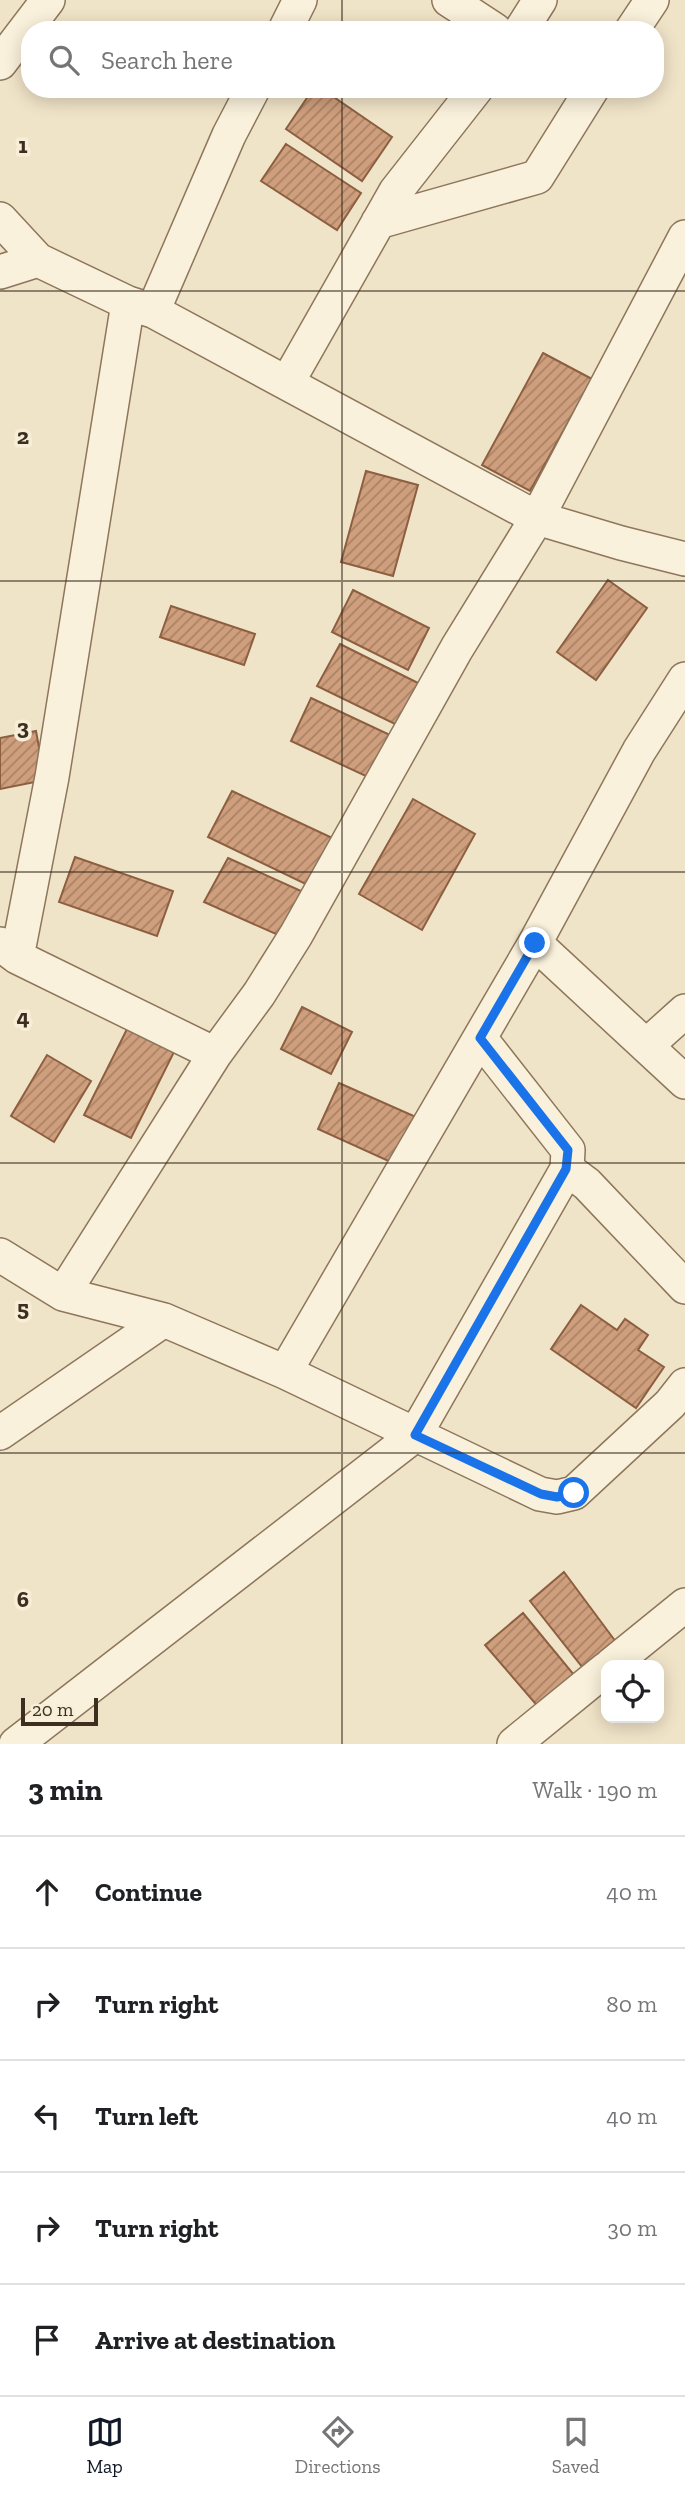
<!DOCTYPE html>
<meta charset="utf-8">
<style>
:root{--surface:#fff;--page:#f6f6f6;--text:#202124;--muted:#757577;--line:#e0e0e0;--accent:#111827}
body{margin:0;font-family:"Zilla Slab",serif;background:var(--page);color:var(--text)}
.controls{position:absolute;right:21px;bottom:21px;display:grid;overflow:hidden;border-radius:14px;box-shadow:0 4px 18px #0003}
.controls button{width:63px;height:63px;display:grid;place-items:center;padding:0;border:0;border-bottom:2px solid var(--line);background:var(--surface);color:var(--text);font:35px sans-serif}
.scale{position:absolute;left:21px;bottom:18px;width:77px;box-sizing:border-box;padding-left:7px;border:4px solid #3d2e20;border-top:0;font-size:19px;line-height:24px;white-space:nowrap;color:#3d2e20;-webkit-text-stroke:5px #f7eed8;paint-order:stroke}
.stop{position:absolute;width:21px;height:21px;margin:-16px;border:5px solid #1a73e8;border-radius:50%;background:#fff}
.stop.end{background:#1a73e8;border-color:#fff;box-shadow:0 2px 7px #0008}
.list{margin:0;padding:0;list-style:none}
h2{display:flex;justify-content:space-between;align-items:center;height:91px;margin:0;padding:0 28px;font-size:30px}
h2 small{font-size:23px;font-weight:400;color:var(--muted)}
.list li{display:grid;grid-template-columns:46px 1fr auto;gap:21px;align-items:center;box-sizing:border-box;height:112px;padding:0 28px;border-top:2px solid var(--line)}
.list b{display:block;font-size:26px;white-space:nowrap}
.list em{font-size:23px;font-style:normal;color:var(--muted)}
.icon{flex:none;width:38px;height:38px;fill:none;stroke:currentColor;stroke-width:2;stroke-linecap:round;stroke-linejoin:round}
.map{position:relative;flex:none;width:685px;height:1744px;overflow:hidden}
.search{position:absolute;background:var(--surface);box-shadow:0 4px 18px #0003;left:21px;right:21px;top:21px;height:77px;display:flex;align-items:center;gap:18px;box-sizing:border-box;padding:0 24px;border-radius:28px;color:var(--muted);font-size:26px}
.sheet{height:651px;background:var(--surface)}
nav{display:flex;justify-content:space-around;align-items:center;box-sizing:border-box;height:98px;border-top:2px solid var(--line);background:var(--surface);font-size:19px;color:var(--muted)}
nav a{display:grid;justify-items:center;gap:4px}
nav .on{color:var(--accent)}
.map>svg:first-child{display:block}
</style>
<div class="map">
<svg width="685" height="1744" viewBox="0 0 685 1744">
<defs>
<pattern id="building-hatch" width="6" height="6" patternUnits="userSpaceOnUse" patternTransform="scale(1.75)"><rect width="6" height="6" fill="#cf9f7d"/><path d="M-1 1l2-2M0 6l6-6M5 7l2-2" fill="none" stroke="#a98266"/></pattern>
</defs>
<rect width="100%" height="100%" fill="#f0e4c8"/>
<path fill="url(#building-hatch)" stroke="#8d5f41" stroke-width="2" d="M313,89H322L392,137L362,181L286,129Z
M286,144L361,193L337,230L261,181Z
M543,353L592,379L530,491L482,465Z
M366,471L418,485L393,576L341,562Z
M608,580L647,608L596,680L557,652Z
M353,590L429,628L408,670L332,632Z
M171,606L255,634L244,665L160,637Z
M340,644L420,684L397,725L317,686Z
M311,698L390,735L370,778L291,741Z
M36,731L45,780L0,789V738Z
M232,791L343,843L316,889L208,837Z
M413,799L475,834L422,930L359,894Z
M75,857L173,891L157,936L59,902Z
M228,858L312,896L285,938L204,902Z
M302,1007L352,1032L331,1074L281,1049Z
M128,1027L175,1050L131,1138L84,1115Z
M47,1055L91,1081L54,1142L11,1116Z
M339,1083L416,1117L395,1164L318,1129Z
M581,1305L617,1330L625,1319L648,1335L638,1350L664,1367L636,1408L551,1349Z
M564,1572L616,1642L583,1668L530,1601Z
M523,1613L584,1687L547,1717L485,1645Z"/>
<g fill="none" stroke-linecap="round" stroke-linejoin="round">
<g stroke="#8d765c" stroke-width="36">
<path id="minor" d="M449,0L495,30
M285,30L300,0
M521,30L540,0
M632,30L652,0
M0,63L48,0
M0,219L38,260L128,303L153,311L537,518L621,543L685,559
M378,222L537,177L592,89
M0,272L38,260
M153,311L229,135L253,89
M287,383L396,191L476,89
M535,943L685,1082
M0,944L17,957L215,1054
M17,957L52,777L128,303
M646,1046L685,1011
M567,1169L587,1184L685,1287
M0,1255L63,1294L164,1320L285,1372L540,1494L557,1497L574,1493L670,1404L685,1385
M63,1294L215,1054L259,994L296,935L457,648L537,518L685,237
M285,1372L535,943L639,751L685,679
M0,1433L164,1320
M611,1665L685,1605
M16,1744L415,1435L567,1169L568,1150L480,1038
M514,1744L606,1669"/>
</g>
<use href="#minor" stroke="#faf1dc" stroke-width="33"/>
</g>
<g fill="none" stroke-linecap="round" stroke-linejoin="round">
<path stroke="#1a73e8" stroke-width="9" d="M535,943L480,1038L568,1150L566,1169L415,1435L541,1494L557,1497L574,1493"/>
</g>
<path fill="none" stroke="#3d2e20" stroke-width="2" stroke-opacity="0.55" d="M342,0V30M342,89V1744M0,291H685M0,581H685M0,872H685M0,1163H685M0,1453H685"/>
<g font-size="23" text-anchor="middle" font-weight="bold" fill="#3d2e20" stroke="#f7eed8" stroke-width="7" stroke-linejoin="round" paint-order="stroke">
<text x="23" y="153">1</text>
<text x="23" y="444">2</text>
<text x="23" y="735">3</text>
<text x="23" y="1025">4</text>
<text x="23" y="1316">5</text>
<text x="23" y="1607">6</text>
</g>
</svg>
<div class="controls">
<button><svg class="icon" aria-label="locate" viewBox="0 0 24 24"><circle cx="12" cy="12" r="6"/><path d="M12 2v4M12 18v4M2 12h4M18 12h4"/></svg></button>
</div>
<div class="scale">20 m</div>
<div class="stop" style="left:574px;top:1493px"></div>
<div class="stop end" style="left:535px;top:943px"></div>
<div class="search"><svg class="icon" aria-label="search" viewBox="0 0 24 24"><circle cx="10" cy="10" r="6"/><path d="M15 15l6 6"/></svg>Search here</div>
</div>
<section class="sheet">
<h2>3 min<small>Walk · 190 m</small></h2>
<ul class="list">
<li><svg class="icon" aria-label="ahead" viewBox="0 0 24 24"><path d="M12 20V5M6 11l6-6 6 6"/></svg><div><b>Continue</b></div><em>40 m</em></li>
<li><svg class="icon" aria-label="right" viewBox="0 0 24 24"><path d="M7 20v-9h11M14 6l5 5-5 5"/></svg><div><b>Turn right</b></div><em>80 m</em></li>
<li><svg class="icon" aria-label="left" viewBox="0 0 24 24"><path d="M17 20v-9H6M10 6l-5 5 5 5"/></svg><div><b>Turn left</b></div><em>40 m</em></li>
<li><svg class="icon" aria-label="right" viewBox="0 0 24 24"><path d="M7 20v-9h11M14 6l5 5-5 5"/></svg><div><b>Turn right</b></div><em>30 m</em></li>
<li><svg class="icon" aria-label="arrive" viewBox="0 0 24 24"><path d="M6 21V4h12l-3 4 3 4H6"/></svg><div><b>Arrive at destination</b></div></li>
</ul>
</section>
<nav>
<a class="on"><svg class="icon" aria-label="map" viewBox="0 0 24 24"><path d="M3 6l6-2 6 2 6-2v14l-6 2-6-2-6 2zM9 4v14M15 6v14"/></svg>Map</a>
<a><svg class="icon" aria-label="directions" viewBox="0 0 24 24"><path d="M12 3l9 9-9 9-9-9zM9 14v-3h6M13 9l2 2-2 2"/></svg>Directions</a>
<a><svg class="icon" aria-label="saved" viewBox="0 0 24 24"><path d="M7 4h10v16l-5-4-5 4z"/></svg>Saved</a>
</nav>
